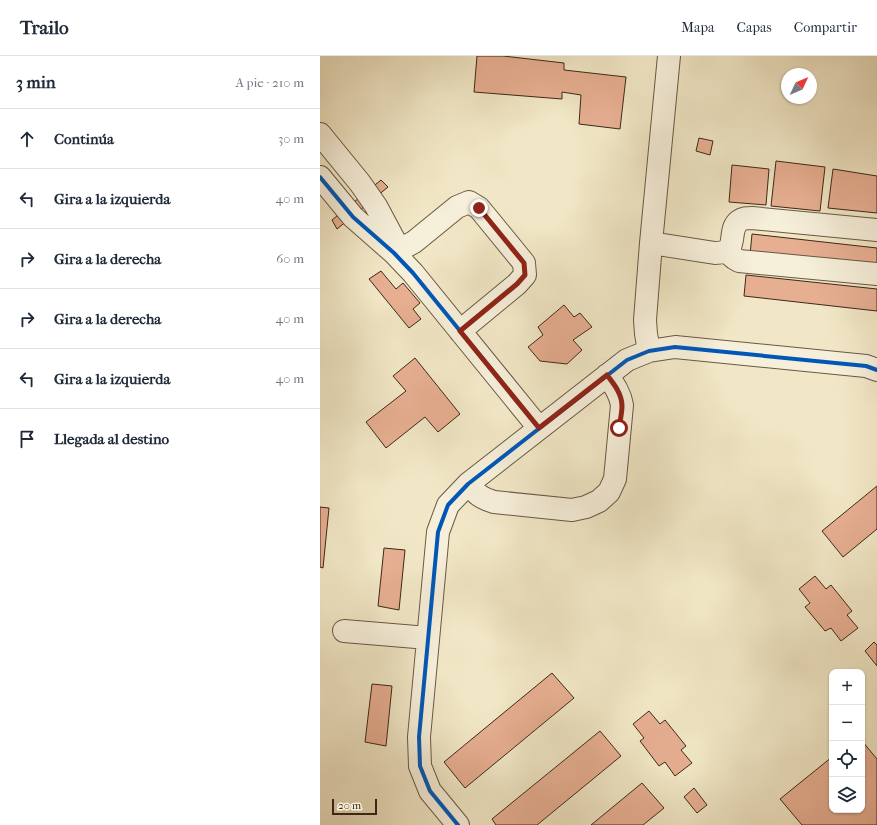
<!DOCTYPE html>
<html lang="es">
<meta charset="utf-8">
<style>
:root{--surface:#fff;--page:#f2f2f3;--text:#1f2937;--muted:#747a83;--line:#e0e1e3}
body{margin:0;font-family:"IM FELL French Canon",serif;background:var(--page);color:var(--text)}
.controls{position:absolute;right:12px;bottom:12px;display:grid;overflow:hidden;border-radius:8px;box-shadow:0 1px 3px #0004}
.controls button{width:36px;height:36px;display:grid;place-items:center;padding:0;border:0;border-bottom:1px solid var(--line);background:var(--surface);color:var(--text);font:20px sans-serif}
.compass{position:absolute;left:461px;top:12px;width:36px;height:36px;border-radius:50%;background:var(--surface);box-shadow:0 1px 3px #0004;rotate:46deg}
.scale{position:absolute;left:12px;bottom:10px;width:45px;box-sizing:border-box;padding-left:4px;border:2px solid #3d2817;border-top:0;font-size:11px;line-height:14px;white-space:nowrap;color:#3d2817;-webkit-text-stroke:3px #f6efda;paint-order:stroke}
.stop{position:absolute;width:12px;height:12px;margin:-9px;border:3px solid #8f2418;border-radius:50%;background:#fff}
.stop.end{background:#8f2418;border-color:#fff;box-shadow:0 1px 4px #0008}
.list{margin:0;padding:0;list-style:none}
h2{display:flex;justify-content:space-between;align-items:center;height:52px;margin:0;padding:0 16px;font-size:17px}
h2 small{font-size:13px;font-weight:400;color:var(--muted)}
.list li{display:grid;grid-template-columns:26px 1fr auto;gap:12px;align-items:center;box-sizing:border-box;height:60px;padding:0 16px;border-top:1px solid var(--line)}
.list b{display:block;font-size:15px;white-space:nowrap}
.list em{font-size:13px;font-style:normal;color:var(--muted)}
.icon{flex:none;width:22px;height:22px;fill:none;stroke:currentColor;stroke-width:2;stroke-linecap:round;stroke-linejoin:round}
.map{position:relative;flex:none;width:557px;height:769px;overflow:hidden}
header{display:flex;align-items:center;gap:24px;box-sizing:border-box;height:56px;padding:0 20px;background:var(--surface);border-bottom:1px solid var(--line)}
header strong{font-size:19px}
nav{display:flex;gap:22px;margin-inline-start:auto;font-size:14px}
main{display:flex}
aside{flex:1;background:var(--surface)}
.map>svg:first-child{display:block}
</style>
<header>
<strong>Trailo</strong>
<nav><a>Mapa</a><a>Capas</a><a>Compartir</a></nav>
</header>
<main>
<aside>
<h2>3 min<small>A pie · 210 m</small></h2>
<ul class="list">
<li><svg class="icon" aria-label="ahead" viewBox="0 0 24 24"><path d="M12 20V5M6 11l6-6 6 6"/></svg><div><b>Continúa</b></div><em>30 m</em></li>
<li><svg class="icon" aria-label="left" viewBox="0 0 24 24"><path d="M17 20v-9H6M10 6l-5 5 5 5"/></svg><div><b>Gira a la izquierda</b></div><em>40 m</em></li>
<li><svg class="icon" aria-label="right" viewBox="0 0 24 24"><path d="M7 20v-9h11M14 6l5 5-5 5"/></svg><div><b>Gira a la derecha</b></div><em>60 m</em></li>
<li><svg class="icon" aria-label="right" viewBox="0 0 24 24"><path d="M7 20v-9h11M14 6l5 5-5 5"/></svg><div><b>Gira a la derecha</b></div><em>40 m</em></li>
<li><svg class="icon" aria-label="left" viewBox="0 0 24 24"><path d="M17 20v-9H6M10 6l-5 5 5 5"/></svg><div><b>Gira a la izquierda</b></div><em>40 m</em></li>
<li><svg class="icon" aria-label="arrive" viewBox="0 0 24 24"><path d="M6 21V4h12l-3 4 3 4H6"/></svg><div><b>Llegada al destino</b></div></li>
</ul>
</aside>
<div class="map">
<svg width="557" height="769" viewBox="0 0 557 769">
<rect width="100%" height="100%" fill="#f1e7c6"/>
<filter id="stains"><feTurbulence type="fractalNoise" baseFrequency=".005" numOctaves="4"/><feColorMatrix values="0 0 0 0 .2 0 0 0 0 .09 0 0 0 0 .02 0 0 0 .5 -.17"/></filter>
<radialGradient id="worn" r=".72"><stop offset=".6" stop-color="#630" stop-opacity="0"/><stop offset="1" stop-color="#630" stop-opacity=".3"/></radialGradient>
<path fill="#e7af92" stroke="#3d2817" d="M157,0H183L244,7V14L306,21L300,73L259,68L261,39L242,36V43L154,36Z
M379,82L393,85L390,99L376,95Z
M456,105L505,111L500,155L451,150Z
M412,109L449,113L446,149L409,146Z
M513,113L557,120V157L508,152Z
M61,124L68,131L17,173L12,164Z
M432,178L557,192V211L430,199Z
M61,215L76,233L83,227L100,247L93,253L101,263L89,272L49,223Z
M426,219L557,233V255L424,240Z
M244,249L254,261L260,257L272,271L253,284L262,294L247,308L220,305L208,291L223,279L218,271Z
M95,302L140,358L118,376L105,361L66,392L46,366L86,335L73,320Z
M557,430V473L523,501L502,475Z
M0,451L9,452L3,512L0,511Z
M64,492L85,494L79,554L58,550Z
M495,520L506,533L511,529L532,555L527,559L538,572L521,585L511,572L505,575L485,551L490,547L479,533Z
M554,586L557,589V610L545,595Z
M232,617L254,642L145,732L124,706Z
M52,628L72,630L66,690L45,686Z
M329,655L340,668L345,664L366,690L361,694L372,707L355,720L345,706L339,710L320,685L324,682L313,668Z
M280,675L301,700L217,769H176L172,763Z
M542,685L557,703V769H482L460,743L512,701V754H542Z
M322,727L344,752L323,769H271Z
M374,732L387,749L377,757L364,741Z"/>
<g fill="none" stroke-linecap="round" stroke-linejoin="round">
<g stroke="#6a5843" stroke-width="24">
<path id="minor" d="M0,78L40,127L56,150L81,197
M0,121L33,161L74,197L93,217L219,372
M331,187L395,197C421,197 406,175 419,165C423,162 427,162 432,162L557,174
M406,195L414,202L419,205L557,218
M74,197L94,186L137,151L149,146L159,152L204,207L205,219L197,228L140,275
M329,295L326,278L325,264L331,187L349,0
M148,428C156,438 161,442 174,446L252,454L266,451L279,445L289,436L295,423L302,349C300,337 294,329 287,319
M24,575L108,582
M138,769L110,735L100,710L99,681L118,476L128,449L148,428L307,304L329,295L355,291L546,310L557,314"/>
</g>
<use href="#minor" stroke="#f6efda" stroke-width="22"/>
<g stroke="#f6efda" stroke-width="6">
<path id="cycleway" d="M0,121L33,161L74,197L93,217L219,372
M138,769L110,735L100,710L99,681L118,476L128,449L148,428L307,304L329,295L355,291L546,310L557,314"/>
</g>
<use href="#cycleway" stroke="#0057b8" stroke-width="4"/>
</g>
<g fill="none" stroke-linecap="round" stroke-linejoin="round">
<path stroke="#8f2418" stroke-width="5" d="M159,152L204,207L205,219L197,228L140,275L219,372L287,319C294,328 302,338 302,350C302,357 300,365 299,372"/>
</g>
<rect width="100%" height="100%" filter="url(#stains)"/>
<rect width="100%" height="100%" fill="url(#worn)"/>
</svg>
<div class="controls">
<button>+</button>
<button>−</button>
<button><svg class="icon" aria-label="locate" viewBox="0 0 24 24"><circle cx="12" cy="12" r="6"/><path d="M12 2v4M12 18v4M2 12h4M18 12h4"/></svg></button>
<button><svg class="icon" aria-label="layers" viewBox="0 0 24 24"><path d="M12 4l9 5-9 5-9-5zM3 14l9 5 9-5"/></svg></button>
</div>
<svg class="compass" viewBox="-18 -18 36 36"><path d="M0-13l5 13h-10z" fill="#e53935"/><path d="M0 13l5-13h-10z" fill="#747a83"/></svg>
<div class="scale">20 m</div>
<div class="stop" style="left:299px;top:372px"></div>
<div class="stop end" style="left:159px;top:152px"></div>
</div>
</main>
